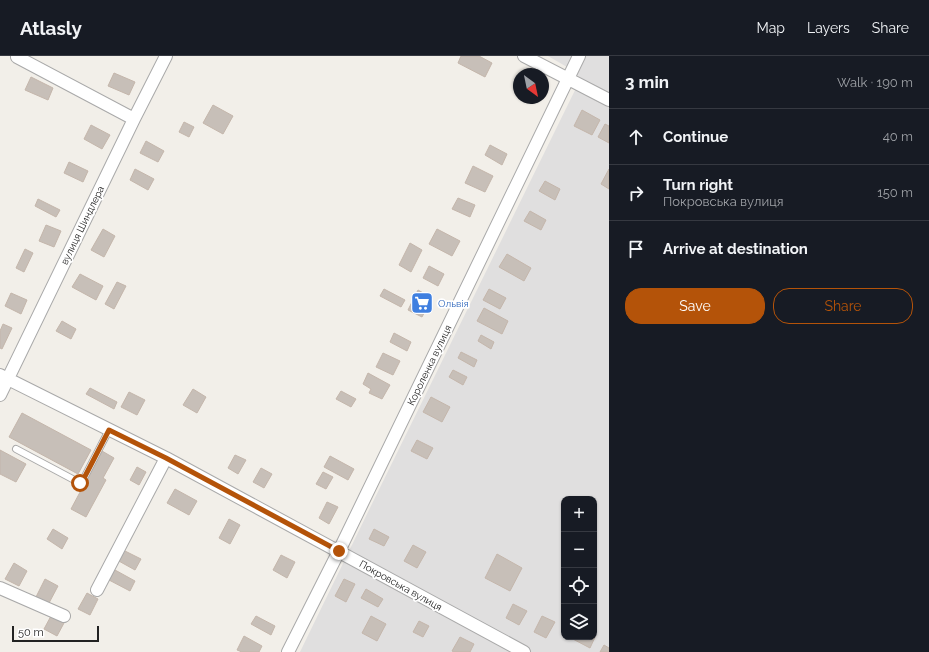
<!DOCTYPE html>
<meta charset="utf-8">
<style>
:root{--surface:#171b24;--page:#20242c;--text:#f1f3f6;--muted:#9ea1a6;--line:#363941;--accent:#b45309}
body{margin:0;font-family:Raleway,sans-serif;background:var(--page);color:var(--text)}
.controls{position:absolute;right:12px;bottom:12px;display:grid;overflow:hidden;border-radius:8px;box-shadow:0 1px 3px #0004}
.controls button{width:36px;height:36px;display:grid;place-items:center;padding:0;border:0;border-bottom:1px solid var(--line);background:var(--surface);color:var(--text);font:20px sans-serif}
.compass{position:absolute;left:513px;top:12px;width:36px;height:36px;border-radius:50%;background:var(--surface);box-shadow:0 1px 3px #0004;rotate:147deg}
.scale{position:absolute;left:12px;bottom:10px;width:87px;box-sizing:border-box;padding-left:4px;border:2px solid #222;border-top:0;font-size:11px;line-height:14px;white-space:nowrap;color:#222;-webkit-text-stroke:3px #fff;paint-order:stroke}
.stop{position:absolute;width:12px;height:12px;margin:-9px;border:3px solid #b45309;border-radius:50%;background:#fff}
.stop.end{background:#b45309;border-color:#fff;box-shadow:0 1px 4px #0008}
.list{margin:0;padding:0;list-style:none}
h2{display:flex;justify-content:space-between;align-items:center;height:52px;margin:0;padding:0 16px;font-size:17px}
h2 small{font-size:13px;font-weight:400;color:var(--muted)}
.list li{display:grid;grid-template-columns:26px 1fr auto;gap:12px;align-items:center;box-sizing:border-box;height:56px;padding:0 16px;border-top:1px solid var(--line)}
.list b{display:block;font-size:15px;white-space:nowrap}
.list p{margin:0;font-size:13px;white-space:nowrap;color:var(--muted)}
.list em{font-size:13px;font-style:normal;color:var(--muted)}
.actions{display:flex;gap:8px;padding:12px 16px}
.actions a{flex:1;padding:9px 0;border:1px solid var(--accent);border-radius:16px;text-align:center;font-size:14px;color:var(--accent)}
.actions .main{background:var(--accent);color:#fff}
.icon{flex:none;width:22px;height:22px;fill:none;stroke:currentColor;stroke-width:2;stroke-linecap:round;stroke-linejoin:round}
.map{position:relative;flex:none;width:609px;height:596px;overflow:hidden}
header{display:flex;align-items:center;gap:24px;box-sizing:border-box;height:56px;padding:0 20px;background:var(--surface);border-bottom:1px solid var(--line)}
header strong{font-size:19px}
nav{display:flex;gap:22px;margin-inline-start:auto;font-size:14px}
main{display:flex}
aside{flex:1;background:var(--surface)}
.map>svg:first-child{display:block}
</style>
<header>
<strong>Atlasly</strong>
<nav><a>Map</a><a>Layers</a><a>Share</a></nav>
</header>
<main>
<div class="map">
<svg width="609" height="596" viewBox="0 0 609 596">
<rect width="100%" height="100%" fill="#f2efe9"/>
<path fill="#e0dfdf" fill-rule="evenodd" d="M548,0H609V596H300L368,456L581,22L567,11ZM564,443H594V581H564Z"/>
<path fill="#c7bfb8" stroke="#c4b6ab" d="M461,0H479L492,7L485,21L458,7Z
M114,17L135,26L129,39L108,30Z
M31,21L53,32L48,44L25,34Z
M213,49L233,60L223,78L203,67Z
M582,54L600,64L592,79L574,70Z
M184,66L194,71L189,81L179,76Z
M605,68L609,70V87L598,81Z
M91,69L110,79L102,93L84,83Z
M146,85L164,95L158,106L140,97Z
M490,89L507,98L502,109L485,99Z
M69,106L88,115L83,126L64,117Z
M473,110L493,120L485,136L465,127Z
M135,113L154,123L148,134L130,124Z
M609,113V133L601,128Z
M545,125L560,133L555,144L539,135Z
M458,142L475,149L470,161L452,153Z
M38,143L60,154L56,161L35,150Z
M530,155L546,164L541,174L524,165Z
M46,169L61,175L54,191L39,185Z
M103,173L115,180L104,201L91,194Z
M437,173L460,185L452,200L429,188Z
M410,187L422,194L411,216L399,209Z
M25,193L33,197L24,216L16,212Z
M507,198L531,212L524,225L499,211Z
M429,210L444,218L438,230L423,222Z
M80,218L103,230L96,244L72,231Z
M117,226L126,230L114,253L105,248Z
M384,233L405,244L401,251L380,240Z
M489,233L506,242L500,253L483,244Z
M418,234L432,242L422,261L408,254Z
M11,237L27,244L21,258L5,250Z
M484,252L508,265L502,278L477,265Z
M62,265L76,273L71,283L56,275Z
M3,268L12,272L2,293L0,292V275Z
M394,277L411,286L407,295L390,286Z
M481,279L494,286L491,293L478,285Z
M461,296L477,304L474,311L458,302Z
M383,297L400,305L393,319L376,311Z
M453,314L467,321L463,329L449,321Z
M368,317L390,329L382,343L369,337L371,333L363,328Z
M90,332L117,346L114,353L86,338Z
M193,333L206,341L197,357L183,349Z
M341,335L356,343L351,351L336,343Z
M129,336L145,344L137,359L121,351Z
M431,341L450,351L442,366L423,356Z
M22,357L91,394L78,418L9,381Z
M417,384L433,392L427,403L411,395Z
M0,394L26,408L16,426L0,418Z
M102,395L114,402L103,422L106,424L86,461L71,453Z
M235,399L246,404L238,418L228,412Z
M330,400L354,413L348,424L324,411Z
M137,411L146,416L139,429L130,424Z
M261,412L272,418L264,432L253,426Z
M323,416L333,421L326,433L316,428Z
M175,433L197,445L189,459L167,447Z
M327,446L338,451L329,468L319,462Z
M229,463L240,469L230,488L219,482Z
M53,473L68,482L62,493L47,483Z
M374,473L389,481L384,490L369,483Z
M413,489L426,496L417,512L404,505Z
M123,494L141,503L135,514L117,504Z
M497,498L522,512L510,535L485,522Z
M281,499L295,506L287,522L273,514Z
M14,507L27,515L19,530L5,523Z
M115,514L135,525L130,535L109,524Z
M45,523L58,530L49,547L36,541Z
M344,523L355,528L346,546L335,540Z
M366,533L383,543L378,551L361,542Z
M87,537L98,543L90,559L78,553Z
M513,548L527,555L519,569L506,562Z
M51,560L64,567L57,580L44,573Z
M256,560L275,570L271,579L251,568Z
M371,560L386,568L377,585L362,577Z
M542,560L555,566L546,582L534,576Z
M419,565L429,570L423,581L413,576Z
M594,578L596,579L590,592L569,581H594Z
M244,580L262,590L259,596H242L237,594Z
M460,581L474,588L470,596H454L452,595Z
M604,589L609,592V596H600Z"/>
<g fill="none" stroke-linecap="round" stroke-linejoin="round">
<g stroke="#a9a9a9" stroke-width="8">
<path id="lane" d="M16,393L80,427L82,426L109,374"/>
</g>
<g stroke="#a9a9a9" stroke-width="14">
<path id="street" d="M524,0L609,44
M17,1L134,63
M0,319L166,402L524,596
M0,339L134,63L166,0
M0,532L64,560
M97,534L166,402
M288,596L339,495L579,0"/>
</g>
<use href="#lane" stroke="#fff" stroke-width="6"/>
<use href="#street" stroke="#fff" stroke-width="12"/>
</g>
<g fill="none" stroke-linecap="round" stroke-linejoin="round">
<path stroke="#b45309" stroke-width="5" d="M80,427L82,426L109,374L166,402L339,495"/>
</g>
<defs>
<g id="supermarket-square" transform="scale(1.15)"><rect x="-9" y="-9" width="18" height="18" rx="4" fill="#3f7fe0" stroke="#fff"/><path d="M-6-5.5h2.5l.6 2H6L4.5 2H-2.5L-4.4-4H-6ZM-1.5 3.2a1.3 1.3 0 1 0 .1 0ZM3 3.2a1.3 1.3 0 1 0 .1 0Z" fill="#fff"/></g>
</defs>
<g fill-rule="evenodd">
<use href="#supermarket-square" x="422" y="247"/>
</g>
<g text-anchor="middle" stroke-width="3.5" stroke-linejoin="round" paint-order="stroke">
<g font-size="10" fill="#222" stroke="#fff">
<text transform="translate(82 169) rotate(-64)" y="4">вулиця Шиндлера</text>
<text transform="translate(429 309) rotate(-64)" y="4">Короленка вулиця</text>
<text transform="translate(401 529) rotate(29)" y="4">Покровська вулиця</text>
</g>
<g font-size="10" fill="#366cbe" stroke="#fff" text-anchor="start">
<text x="438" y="251">Ольвія</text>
</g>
</g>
</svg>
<div class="controls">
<button>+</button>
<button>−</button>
<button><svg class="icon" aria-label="locate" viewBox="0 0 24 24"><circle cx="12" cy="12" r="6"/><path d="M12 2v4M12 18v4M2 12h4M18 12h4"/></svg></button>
<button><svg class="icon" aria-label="layers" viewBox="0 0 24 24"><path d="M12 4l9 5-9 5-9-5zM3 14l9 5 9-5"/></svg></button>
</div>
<svg class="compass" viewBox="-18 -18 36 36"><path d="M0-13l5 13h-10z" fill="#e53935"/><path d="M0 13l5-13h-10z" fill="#9ea1a6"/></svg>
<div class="scale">50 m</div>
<div class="stop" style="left:80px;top:427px"></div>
<div class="stop end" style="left:339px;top:495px"></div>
</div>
<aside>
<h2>3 min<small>Walk · 190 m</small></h2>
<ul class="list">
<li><svg class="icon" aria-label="ahead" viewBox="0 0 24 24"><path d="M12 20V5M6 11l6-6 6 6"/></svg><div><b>Continue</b></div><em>40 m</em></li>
<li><svg class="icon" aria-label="right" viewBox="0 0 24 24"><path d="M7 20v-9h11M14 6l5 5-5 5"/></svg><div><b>Turn right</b><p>Покровська вулиця</p></div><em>150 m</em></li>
<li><svg class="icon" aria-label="arrive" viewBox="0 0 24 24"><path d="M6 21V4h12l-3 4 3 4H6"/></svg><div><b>Arrive at destination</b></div></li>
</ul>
<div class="actions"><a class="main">Save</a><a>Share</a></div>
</aside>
</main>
